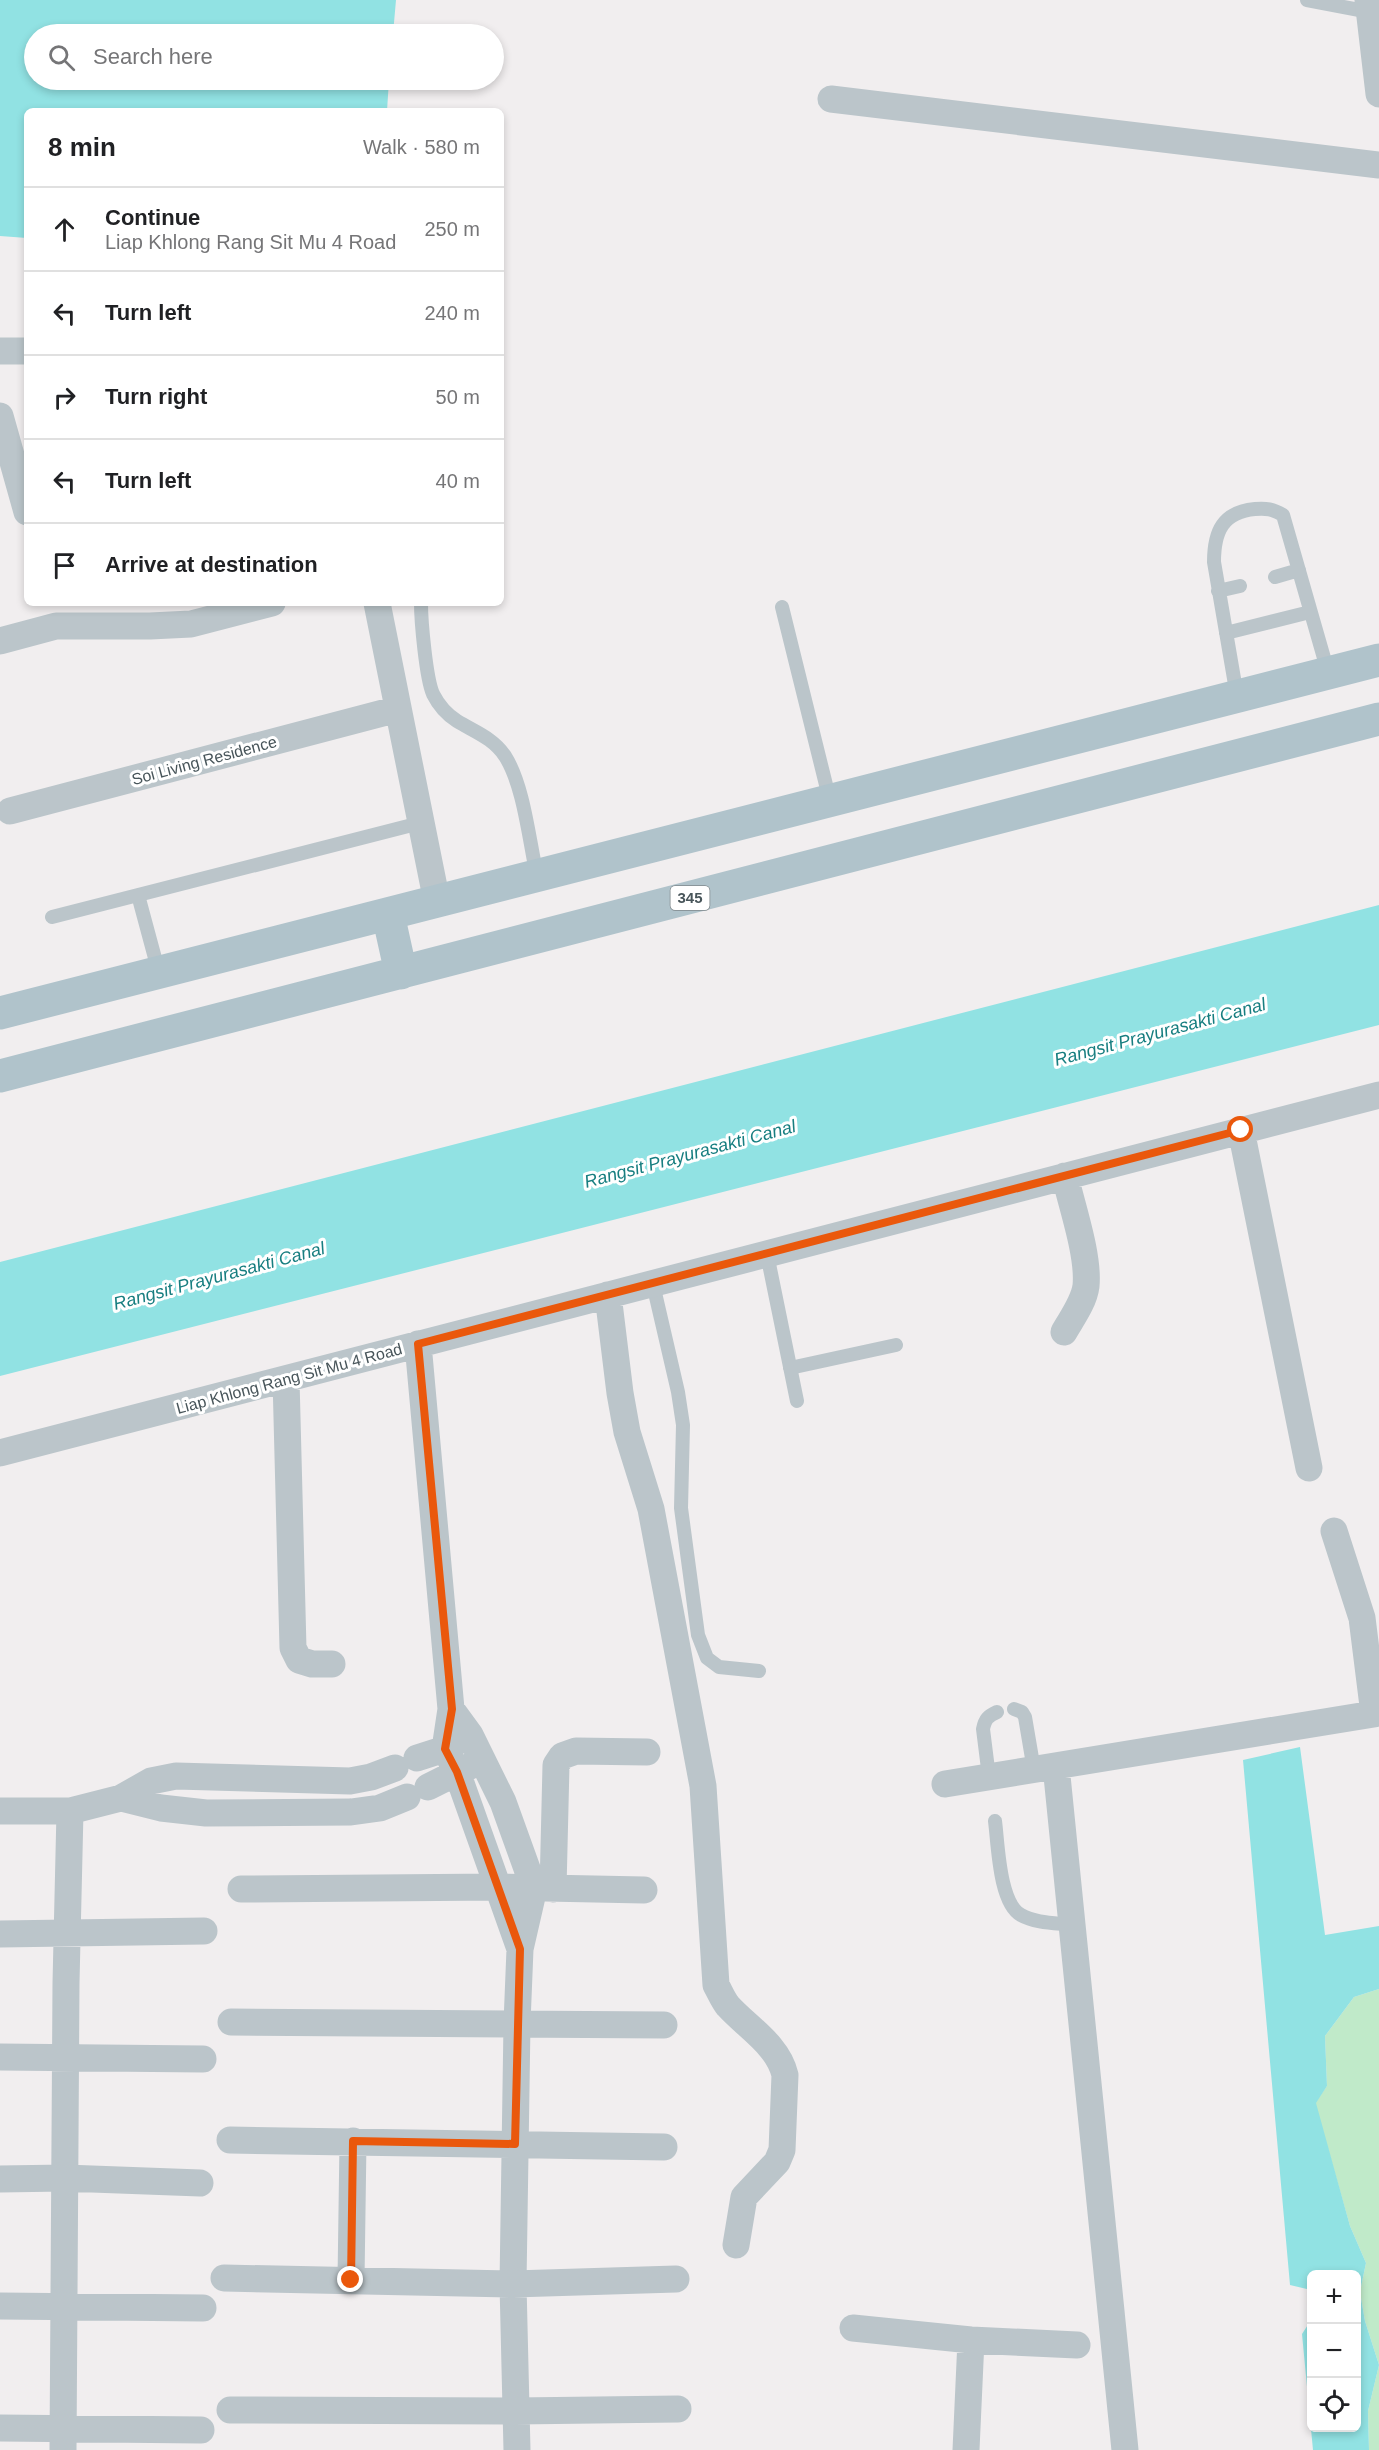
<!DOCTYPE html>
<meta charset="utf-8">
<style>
:root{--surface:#fff;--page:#f2f2f2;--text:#202124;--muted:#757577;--line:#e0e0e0}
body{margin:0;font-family:Helvetica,sans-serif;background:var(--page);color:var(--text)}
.controls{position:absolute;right:18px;bottom:18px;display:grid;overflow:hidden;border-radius:9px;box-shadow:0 3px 9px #0003}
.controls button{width:54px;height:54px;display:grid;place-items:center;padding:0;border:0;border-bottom:2px solid var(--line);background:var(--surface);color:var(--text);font:30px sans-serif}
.stop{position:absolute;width:18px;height:18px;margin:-14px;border:4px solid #ea580c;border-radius:50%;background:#fff}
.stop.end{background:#ea580c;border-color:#fff;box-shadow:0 2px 6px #0008}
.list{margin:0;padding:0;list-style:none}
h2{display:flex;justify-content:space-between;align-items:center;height:78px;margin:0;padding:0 24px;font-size:26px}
h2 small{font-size:20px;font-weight:400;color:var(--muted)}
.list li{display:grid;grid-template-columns:39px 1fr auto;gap:18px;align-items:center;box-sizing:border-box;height:84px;padding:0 24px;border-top:2px solid var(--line)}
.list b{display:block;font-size:22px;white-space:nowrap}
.list p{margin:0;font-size:20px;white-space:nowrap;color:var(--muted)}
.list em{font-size:20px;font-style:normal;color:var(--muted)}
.icon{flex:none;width:33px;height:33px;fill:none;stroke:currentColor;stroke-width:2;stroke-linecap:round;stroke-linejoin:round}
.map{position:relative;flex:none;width:1379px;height:2450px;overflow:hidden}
.search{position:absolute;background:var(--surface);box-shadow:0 3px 9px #0003;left:24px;top:24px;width:480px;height:66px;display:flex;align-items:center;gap:15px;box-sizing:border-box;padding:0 21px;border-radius:33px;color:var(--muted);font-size:22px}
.panel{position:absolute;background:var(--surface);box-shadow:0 3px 9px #0003;left:24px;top:108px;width:480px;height:498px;border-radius:9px}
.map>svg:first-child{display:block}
</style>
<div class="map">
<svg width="1379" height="2450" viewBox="0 0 1379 2450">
<rect width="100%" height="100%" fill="#f1eeef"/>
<path fill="#c0eac9" d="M1379,1989V2450H1369L1368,2411L1379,2365L1365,2321L1360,2292L1366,2263L1350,2226L1315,2103L1327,2086L1325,2036L1354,1997Z"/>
<path fill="#91e2e3" d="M0,0H396L393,34H34V80H389L387,111H27V238L0,236Z
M1379,905V1025L0,1376V1262Z
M1300,1747L1325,1935L1379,1926V1989L1354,1997L1325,2036L1327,2086L1316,2103L1350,2226L1366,2263L1360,2292L1365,2321L1379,2365L1368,2411L1369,2450H1313L1302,2334L1311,2320L1312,2428H1356V2274H1312L1311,2290L1290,2285L1243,1760Z"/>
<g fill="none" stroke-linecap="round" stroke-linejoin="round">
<path stroke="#bbc5ca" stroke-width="14" d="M1307,0L1370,12
M1275,577L1299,570
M1218,591L1240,586
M421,603C421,621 426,678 433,694C439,706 446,714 457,721C475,732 493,738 505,756C524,786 529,840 537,876
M782,607L830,801
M1226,633L1310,612
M1237,696L1214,562C1214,531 1223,512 1255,509C1266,508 1273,509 1283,515L1328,672
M138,895L159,973
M52,917L420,823
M767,1254L797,1401
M653,1284L678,1392L683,1425L681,1508L698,1635L707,1658L719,1667L759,1671
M790,1368L896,1345
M1014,1709L1022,1712L1025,1717L1034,1770
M989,1777L983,1729C985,1719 988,1716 997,1712
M995,1821C998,1843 999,1903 1021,1915C1035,1923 1056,1923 1072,1925"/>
<path stroke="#bbc5ca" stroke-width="27" d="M1368,0L1379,94
M831,99L1379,165
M0,351H27
M0,416L27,512
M377,603L437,902
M0,641L56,626H150L191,624L272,603
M10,811L398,709
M1241,1130L1309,1468
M608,1295L620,1393L627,1432L651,1509L703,1786L716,1985C720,1992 723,2000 728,2006C748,2028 778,2045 785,2075L782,2150L777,2162L744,2197L736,2245
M1064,1332C1072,1318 1084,1302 1086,1286C1089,1255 1072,1207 1065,1176
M418,1344L451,1709L445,1749L457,1772L520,1949
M286,1379L293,1648L299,1660L312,1664H332
M0,1453L1379,1095
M1334,1531L1362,1618L1374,1714
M451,1709L470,1735L503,1802L534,1888L520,1949L517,2023L513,2284L517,2450
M417,1758L445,1749L460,1740
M1056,1766L1125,2450
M945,1784L1379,1713
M428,1787L472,1765
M121,1798L161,1808L206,1813L351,1812L380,1808L407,1797
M0,1811H70
M241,1889L498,1887L644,1890
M553,1889L556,1765L562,1756L576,1751L647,1752
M0,1934L204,1931
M231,2022L664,2025
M0,2057L203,2059
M230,2140L664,2147
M0,2179L65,2178L200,2183
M224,2278L513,2284L676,2279
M351,2280L353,2141
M0,2306L203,2308
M853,2328L971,2340L1077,2345
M230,2410L515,2411L678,2409
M0,2428L201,2430
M63,2450L66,1983L70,1811L121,1798L151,1781L176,1776L350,1781L371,1777L395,1768
M966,2450L971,2340"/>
<path stroke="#b0c3cb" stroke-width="33" d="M388,914L401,973
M0,1013L1379,660
M0,1076L1379,719"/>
</g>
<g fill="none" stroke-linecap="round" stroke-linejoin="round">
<path stroke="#ea580c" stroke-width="8" d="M351,2280L353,2141L515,2144L520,1949L457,1772L445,1749L452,1709L418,1344L1241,1130"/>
</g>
<g text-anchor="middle" stroke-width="6" stroke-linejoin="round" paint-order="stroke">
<rect fill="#fff" stroke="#7f888c" stroke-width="1.5" x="670.5" y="886" width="39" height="24" rx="4.5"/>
<g font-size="15" font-weight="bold" fill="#48555a">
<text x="690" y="903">345</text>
</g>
<g font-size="16" fill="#48555a" stroke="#fff">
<text transform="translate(204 760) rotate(-15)" y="6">Soi Living Residence</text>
<text transform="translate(289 1378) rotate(-15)" y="6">Liap Khlong Rang Sit Mu 4 Road</text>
</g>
<g font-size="18" font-style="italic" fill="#177e80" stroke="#fff">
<text transform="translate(1160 1032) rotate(-15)" y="6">Rangsit Prayurasakti Canal</text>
<text transform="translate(690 1154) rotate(-15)" y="6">Rangsit Prayurasakti Canal</text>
<text transform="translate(219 1276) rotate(-15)" y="6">Rangsit Prayurasakti Canal</text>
</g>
</g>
</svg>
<div class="controls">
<button>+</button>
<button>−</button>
<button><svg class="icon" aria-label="locate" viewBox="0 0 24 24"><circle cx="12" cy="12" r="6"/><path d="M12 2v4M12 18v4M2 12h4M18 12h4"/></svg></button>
</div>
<div class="stop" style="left:1241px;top:1130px"></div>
<div class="stop end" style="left:351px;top:2280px"></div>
<div class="search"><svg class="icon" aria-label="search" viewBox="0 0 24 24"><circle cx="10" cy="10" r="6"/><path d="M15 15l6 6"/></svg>Search here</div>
<section class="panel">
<h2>8 min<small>Walk · 580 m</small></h2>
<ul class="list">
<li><svg class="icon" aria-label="ahead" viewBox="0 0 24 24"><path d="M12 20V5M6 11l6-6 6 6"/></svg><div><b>Continue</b><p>Liap Khlong Rang Sit Mu 4 Road</p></div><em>250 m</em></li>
<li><svg class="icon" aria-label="left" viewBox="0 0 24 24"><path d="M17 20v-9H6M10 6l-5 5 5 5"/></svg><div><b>Turn left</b></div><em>240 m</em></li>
<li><svg class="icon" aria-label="right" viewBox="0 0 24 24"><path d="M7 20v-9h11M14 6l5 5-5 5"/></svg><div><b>Turn right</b></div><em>50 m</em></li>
<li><svg class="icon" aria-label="left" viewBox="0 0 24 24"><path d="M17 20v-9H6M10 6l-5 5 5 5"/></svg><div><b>Turn left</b></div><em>40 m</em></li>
<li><svg class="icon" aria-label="arrive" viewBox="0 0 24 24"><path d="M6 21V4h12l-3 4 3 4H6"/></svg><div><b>Arrive at destination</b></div></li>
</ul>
</section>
</div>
